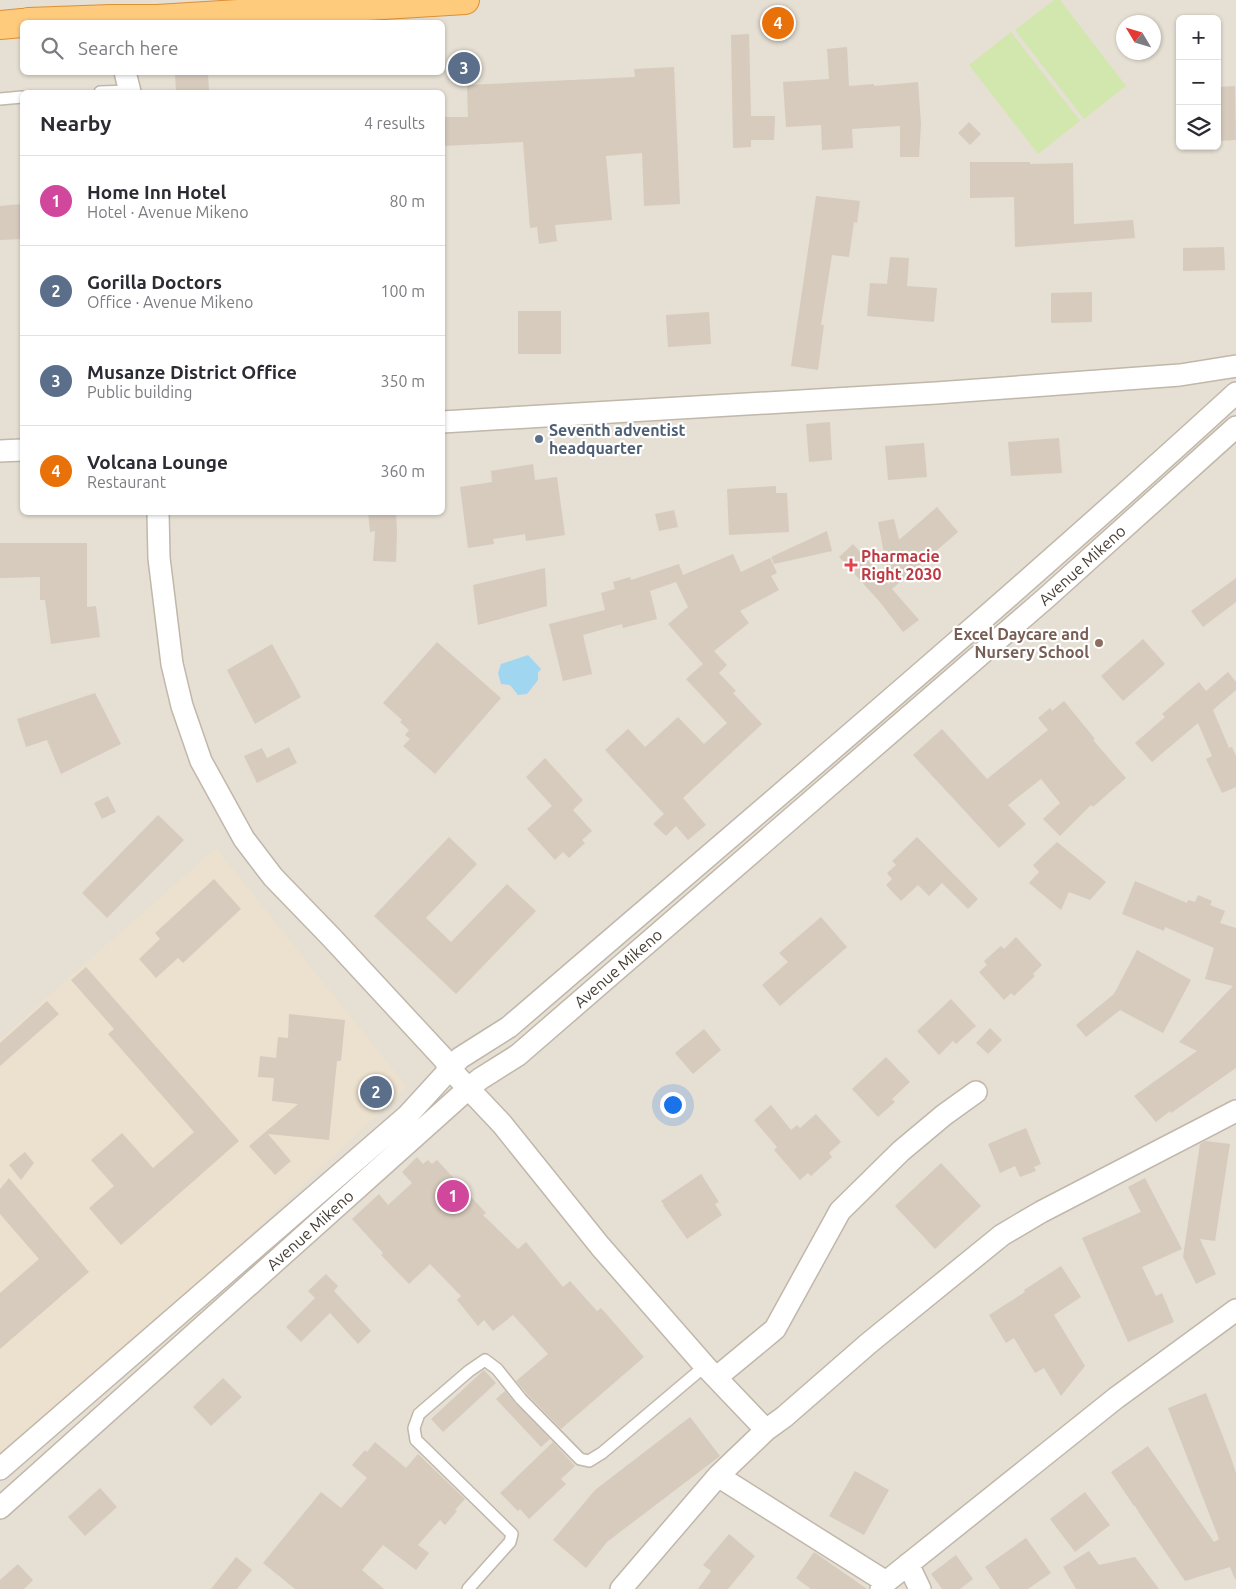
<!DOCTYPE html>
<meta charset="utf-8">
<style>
:root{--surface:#fff;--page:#f2f2f3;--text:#2b2b33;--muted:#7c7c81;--line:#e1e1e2;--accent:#0b8043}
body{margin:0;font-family:Ubuntu,sans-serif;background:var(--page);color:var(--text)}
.controls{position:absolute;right:15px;top:15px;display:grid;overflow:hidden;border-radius:8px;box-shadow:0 1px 4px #0004}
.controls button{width:45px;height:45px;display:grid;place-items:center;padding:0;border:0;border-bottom:1px solid var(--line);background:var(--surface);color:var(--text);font:25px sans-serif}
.compass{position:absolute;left:1116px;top:15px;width:45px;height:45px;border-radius:50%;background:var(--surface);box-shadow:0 1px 4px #0004;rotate:308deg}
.you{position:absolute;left:672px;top:1104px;width:18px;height:18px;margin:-12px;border:4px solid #fff;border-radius:50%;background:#1a73e8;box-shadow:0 0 0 8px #1a73e833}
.badge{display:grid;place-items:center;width:32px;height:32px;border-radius:50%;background:var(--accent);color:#fff;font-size:16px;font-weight:700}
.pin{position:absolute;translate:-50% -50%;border:2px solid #fff;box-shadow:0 1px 5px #0006}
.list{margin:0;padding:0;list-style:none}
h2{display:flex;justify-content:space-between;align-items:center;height:65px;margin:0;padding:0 20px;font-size:21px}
h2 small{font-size:16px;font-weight:400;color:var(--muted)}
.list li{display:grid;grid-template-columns:32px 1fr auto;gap:15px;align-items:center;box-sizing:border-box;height:90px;padding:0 20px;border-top:1px solid var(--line)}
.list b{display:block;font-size:19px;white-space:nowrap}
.list p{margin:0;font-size:16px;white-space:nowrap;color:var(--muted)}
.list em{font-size:16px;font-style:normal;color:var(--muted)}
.icon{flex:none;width:28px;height:28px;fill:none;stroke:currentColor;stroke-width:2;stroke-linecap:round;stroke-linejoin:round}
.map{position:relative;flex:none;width:1236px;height:1589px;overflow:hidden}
.search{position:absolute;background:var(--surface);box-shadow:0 1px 4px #0004;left:20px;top:20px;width:425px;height:55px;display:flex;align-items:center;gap:12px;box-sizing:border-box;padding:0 18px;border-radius:8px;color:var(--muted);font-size:19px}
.panel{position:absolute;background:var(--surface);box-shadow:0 1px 4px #0004;left:20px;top:90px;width:425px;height:425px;border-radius:8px}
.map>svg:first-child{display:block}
</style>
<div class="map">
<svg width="1236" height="1589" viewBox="0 0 1236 1589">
<rect width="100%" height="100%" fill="#f2ede5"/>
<path fill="#e6dfd3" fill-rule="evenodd" d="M0,0H1236V1589H0ZM1180,19H1217V146H1180ZM22,22H442V72H22ZM1124,22H1154V52H1124ZM22,92H442V512H22Z"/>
<path fill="#ece1ce" d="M216,848L407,1087L0,1470V1039Z"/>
<path fill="#d2e7ad" d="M1054,0H1060L1126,86L1084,119L1015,30Z
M1011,32L1080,121L1038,154L969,65Z"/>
<path fill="#a0d6f0" d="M528,655L541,669L538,673V680L527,694L518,695L510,685L501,684L498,673L501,664Z"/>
<path fill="#d7cbbd" d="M749,34L751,116H775L774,140H751V147L733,148L731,35Z
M847,47L849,86L874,84V86L918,82L921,124L919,157H900V126L852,129L853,148L822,150L821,125L786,127L783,82L829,79L827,49Z
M674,67L680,204L644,206L642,153L606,156L612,220L555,225L557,241L539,244L537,227L530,228L523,142L442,146V117H468L467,85L635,77L634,69Z
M208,74L209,92H176L175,75Z
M1235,86L1236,140L1219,141L1217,87Z
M969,122L981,134L970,145L958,133Z
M970,162H1030V164L1073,163L1074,224L1133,220L1135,238L1015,247L1014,197L970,198Z
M816,196L860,201L857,223L854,222L849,257L832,255L821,325H824L818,370L791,366Z
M22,204V239L0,240V206Z
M1224,247L1225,270L1183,271V248Z
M890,257L909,258L907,286L937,288L934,322L867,316L870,283L887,284Z
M1092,292V322L1051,323V293Z
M518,311H561V354H518Z
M709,312L711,344L668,347L666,315Z
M830,422L832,460L809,462L806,424Z
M1059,438L1062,473L1011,476L1008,442Z
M924,443L927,477L888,480L885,446Z
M533,464L535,480L557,477L565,535L526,541L525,534L493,539L494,544L468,548L460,487L492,482L491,471Z
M776,486V493H787L789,532L729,535L727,489Z
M937,507L958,532L892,589L919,620L903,632L879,601L839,557L853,544L890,585L878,522L894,519L899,540Z
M674,510L678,527L659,531L655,514Z
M368,512H396L397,533L396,562L373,561L375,531L370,532Z
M827,531L832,551L774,564L771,557Z
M0,543H87V607L96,606L100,637L51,644L45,600H40V577L0,578Z
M733,554L741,572L770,558L777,573L771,576L779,590L740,611L749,623L714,651L727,665L719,673L736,691L733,693L762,724L683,798L706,825L688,840L676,826L666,836L653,824L664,814L605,750L628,729L645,747L678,717L704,744L727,723L686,679L703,664L668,624L688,607L676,582L650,591L657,619L623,628L622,624L583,635L592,674L563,681L549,624L605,610L601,593L615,589L613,582L630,577L631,580L679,564L683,575Z
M545,568L547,606L478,625L473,585Z
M1236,578V602L1203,627L1191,611Z
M1143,639L1165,664L1123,701L1101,676Z
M437,642L501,698L435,774L403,746L410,739L405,735L409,730L400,722L402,720L383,703Z
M272,644L301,697L255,724L227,670Z
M1228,672L1236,682V690L1213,710L1229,748L1232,747L1236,756V787L1222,793L1206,759L1212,756L1198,723L1152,762L1135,743L1165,717L1162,714L1199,682L1206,691Z
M95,693L121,744L61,774L47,740L26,747L17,719Z
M1064,701L1095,739L1093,740L1126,778L1093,807L1091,805L1060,836L1043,819L1060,803L1041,779L1008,805L1026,824L999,848L913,755L942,729L987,779L1048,730L1038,718L1050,708L1052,711Z
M289,747L297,763L257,783L244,756L262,748L267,758Z
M545,758L583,800L573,810L592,831L582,840L585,843L569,858L563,852L555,860L527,829L552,806L526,777Z
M108,796L116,812L102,819L94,803Z
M158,815L184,840L107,918L82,893Z
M449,837L477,864L426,918L451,942L507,884L536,911L456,994L374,916Z
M917,837L978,899L968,909L942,883L929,896L918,885L901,901L886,885L892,879L887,873L896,865L892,861Z
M1057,842L1106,882L1090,900L1069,892L1061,910L1029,883L1039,872L1033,865Z
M214,879L241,909L183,963L178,958L156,978L139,959L160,939L155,933Z
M1135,881L1187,903L1188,900L1195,902L1198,895L1212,901L1210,905L1225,911L1220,923L1236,928V1068L1171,1113L1170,1111L1156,1122L1134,1096L1197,1051L1179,1042L1233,986L1205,979L1214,948L1165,927L1164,931L1122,914Z
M821,917L847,947L780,1006L762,985L788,962L779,953Z
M1016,937L1042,965L1033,974L1035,976L1014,996L1011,993L1004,1000L979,972L987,965L984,961L1001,946L1004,949Z
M1137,950L1191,980L1163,1033L1120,1010L1086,1037L1076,1025L1114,994Z
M86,967L239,1141L121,1245L89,1208L114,1186L91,1160L122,1133L153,1168L194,1132L108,1034L114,1029L71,980Z
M951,999L976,1026L956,1044L953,1041L939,1055L917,1031Z
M47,1001L59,1014L0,1066V1043Z
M289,1014L345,1020L341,1061H337L329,1140L268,1134L291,1161L275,1175L249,1146L298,1104L272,1101L274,1078L258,1077L260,1056L276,1058L278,1037L288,1038Z
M990,1028L1002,1040L988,1054L976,1043Z
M704,1029L721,1050L693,1074L675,1053Z
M886,1057L910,1082L892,1099L895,1102L878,1117L852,1089Z
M771,1105L791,1130L797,1125L800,1128L816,1114L841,1142L829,1153L832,1157L811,1176L808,1173L800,1180L774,1150L777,1147L754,1120Z
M1026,1128L1041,1164L1034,1167L1036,1171L1020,1177L1015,1166L1000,1173L988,1144Z
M1205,1141L1230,1144L1215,1241L1200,1239L1216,1274L1196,1284L1183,1257L1200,1144Z
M25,1152L34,1163L21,1180L9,1165Z
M417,1157L423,1164L428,1160L432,1164L437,1160L486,1213L483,1215L518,1249L526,1242L563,1287L570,1281L597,1311L601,1308L644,1357L561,1429L527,1394L516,1381L548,1354L513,1315L493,1331L484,1320L478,1326L457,1300L461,1296L430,1264L409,1284L381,1255L383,1253L352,1219L379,1194L388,1205L412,1183L402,1172Z
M941,1163L981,1206L935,1249L895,1206Z
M701,1174L719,1202L715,1204L722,1215L687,1239L663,1205H664L661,1201Z
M9,1178L89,1272L0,1349V1293L39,1259L0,1214V1189Z
M1145,1178L1182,1249L1142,1267L1156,1296L1162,1293L1174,1322L1128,1342L1082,1238L1141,1212L1128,1187Z
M1061,1266L1081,1297L1054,1315L1085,1366L1061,1396L1044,1368L1035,1373L1014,1338L1006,1343L989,1315L1025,1292L1024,1290Z
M326,1274L338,1286L334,1291L371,1331L358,1344L330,1313L301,1342L286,1327L315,1298L308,1291Z
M484,1370L496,1383L443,1432L431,1419Z
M223,1378L242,1397L211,1426L193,1407Z
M505,1391L516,1404L550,1439L541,1447L496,1399Z
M1206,1393L1230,1455L1236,1473V1579H1235L1230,1567L1185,1581L1141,1516L1135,1506H1134L1111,1472L1148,1446L1214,1542L1219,1539L1168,1408Z
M690,1417L720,1456L607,1542L586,1568L553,1540L595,1490Z
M375,1442L406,1468L418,1454L465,1499L455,1510L457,1511L445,1525L440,1520L418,1545L429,1553L416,1570L383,1545L362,1570L384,1589H295L263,1563L321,1492L341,1508L367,1478L352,1465L365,1450L367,1452Z
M553,1442L575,1466L561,1479L566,1484L529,1519L520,1509L518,1511L500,1493Z
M855,1471L889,1490L864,1535L829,1516Z
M100,1488L117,1507L85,1536L68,1517Z
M1085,1492L1110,1525L1075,1552L1050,1519Z
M729,1534L755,1556L728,1589H698L711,1571L703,1565Z
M1026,1538L1051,1573L1028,1589H1000L985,1567Z
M1089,1551L1099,1565L1135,1557L1159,1589H1076L1063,1567Z
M814,1552L867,1589H811L796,1578Z
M956,1555L973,1579L960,1589H942L931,1574Z
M236,1557L252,1570L237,1589H211Z
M18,1564L33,1580L24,1589H0V1580Z"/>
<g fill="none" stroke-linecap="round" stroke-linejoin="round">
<g stroke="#c1b7aa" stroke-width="14">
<path id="service" d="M100,92L130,91
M0,99L22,97
M468,1589L510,1542L512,1534L416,1440L414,1428L419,1414L469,1371L485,1360L497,1369L521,1399L580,1459L589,1461L602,1453L705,1366"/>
</g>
<g stroke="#c1b7aa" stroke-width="24">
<path id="minor" d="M125,72L130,92
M442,422L936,393L1180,375L1236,366
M0,451L22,450
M158,512L159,558L172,664L182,706L201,761L244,839L273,877L332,938L444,1059L450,1069L502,1124L600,1246L705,1366L766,1430
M717,1377L775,1329L840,1211L901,1151L944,1115L976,1092
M0,1469L407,1116L460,1058L509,1027C753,817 999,610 1236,393
M718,1476L886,1582
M0,1508L469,1088L480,1079L518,1055L1047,597L1236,427
M908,1564L920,1589
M621,1589L718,1476L766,1430L784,1417L869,1343L1002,1235L1041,1212L1236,1111
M881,1589L886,1582L1116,1398L1236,1310"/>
</g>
<g stroke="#dd9034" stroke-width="30">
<path id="trunk" d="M28,22L111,19H157L465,0
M0,25L22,23"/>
</g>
<use href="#service" stroke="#fff" stroke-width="11"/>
<use href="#minor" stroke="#fff" stroke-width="21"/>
<use href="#trunk" stroke="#feca7b" stroke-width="28"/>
</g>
<circle fill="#5c6f8a" stroke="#fff" stroke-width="2" cx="539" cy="439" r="5"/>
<path fill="#e0444e" stroke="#fff" stroke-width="2" d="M848.5 557.5h5v5h5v5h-5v5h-5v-5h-5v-5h5z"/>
<circle fill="#8d6e63" stroke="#fff" stroke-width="2" cx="1099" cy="643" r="5"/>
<g text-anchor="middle" stroke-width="4.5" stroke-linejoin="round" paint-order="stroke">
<g font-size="16" font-weight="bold" fill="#4e5e75" stroke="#fff" text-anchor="start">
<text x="549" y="436">Seventh adventist<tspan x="549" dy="18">headquarter</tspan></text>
</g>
<g font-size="16" font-weight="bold" fill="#be3a42" stroke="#fff" text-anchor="start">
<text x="861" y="562">Pharmacie<tspan x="861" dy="18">Right 2030</tspan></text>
</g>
<g font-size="16" fill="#453d34" stroke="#fff">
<text transform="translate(1082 565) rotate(-42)" y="6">Avenue Mikeno</text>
<text transform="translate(618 968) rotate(-41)" y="6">Avenue Mikeno</text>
<text transform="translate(310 1230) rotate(-42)" y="6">Avenue Mikeno</text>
</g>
<g font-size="16" font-weight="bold" fill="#785e54" stroke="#fff" text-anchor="end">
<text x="1089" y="640">Excel Daycare and<tspan x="1089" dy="18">Nursery School</tspan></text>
</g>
</g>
</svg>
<div class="controls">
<button>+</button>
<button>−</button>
<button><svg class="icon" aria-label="layers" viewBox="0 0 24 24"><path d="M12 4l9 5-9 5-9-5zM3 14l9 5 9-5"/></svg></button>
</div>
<svg class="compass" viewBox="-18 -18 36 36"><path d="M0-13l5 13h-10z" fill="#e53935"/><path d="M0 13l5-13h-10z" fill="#7c7c81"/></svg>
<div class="you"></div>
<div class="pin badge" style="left:453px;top:1196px;background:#d1479c">1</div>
<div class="pin badge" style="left:376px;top:1092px;background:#5c6f8a">2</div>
<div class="pin badge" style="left:464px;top:68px;background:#5c6f8a">3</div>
<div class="pin badge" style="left:778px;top:23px;background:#e8710a">4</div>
<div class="search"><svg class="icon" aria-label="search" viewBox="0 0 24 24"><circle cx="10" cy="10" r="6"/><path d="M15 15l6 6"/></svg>Search here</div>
<section class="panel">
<h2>Nearby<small>4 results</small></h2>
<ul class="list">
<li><span class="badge" style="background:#d1479c">1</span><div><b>Home Inn Hotel</b><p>Hotel · Avenue Mikeno</p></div><em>80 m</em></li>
<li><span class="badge" style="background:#5c6f8a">2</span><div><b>Gorilla Doctors</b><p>Office · Avenue Mikeno</p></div><em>100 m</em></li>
<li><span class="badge" style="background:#5c6f8a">3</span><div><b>Musanze District Office</b><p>Public building</p></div><em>350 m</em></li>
<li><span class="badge" style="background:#e8710a">4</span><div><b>Volcana Lounge</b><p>Restaurant</p></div><em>360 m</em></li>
</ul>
</section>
</div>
